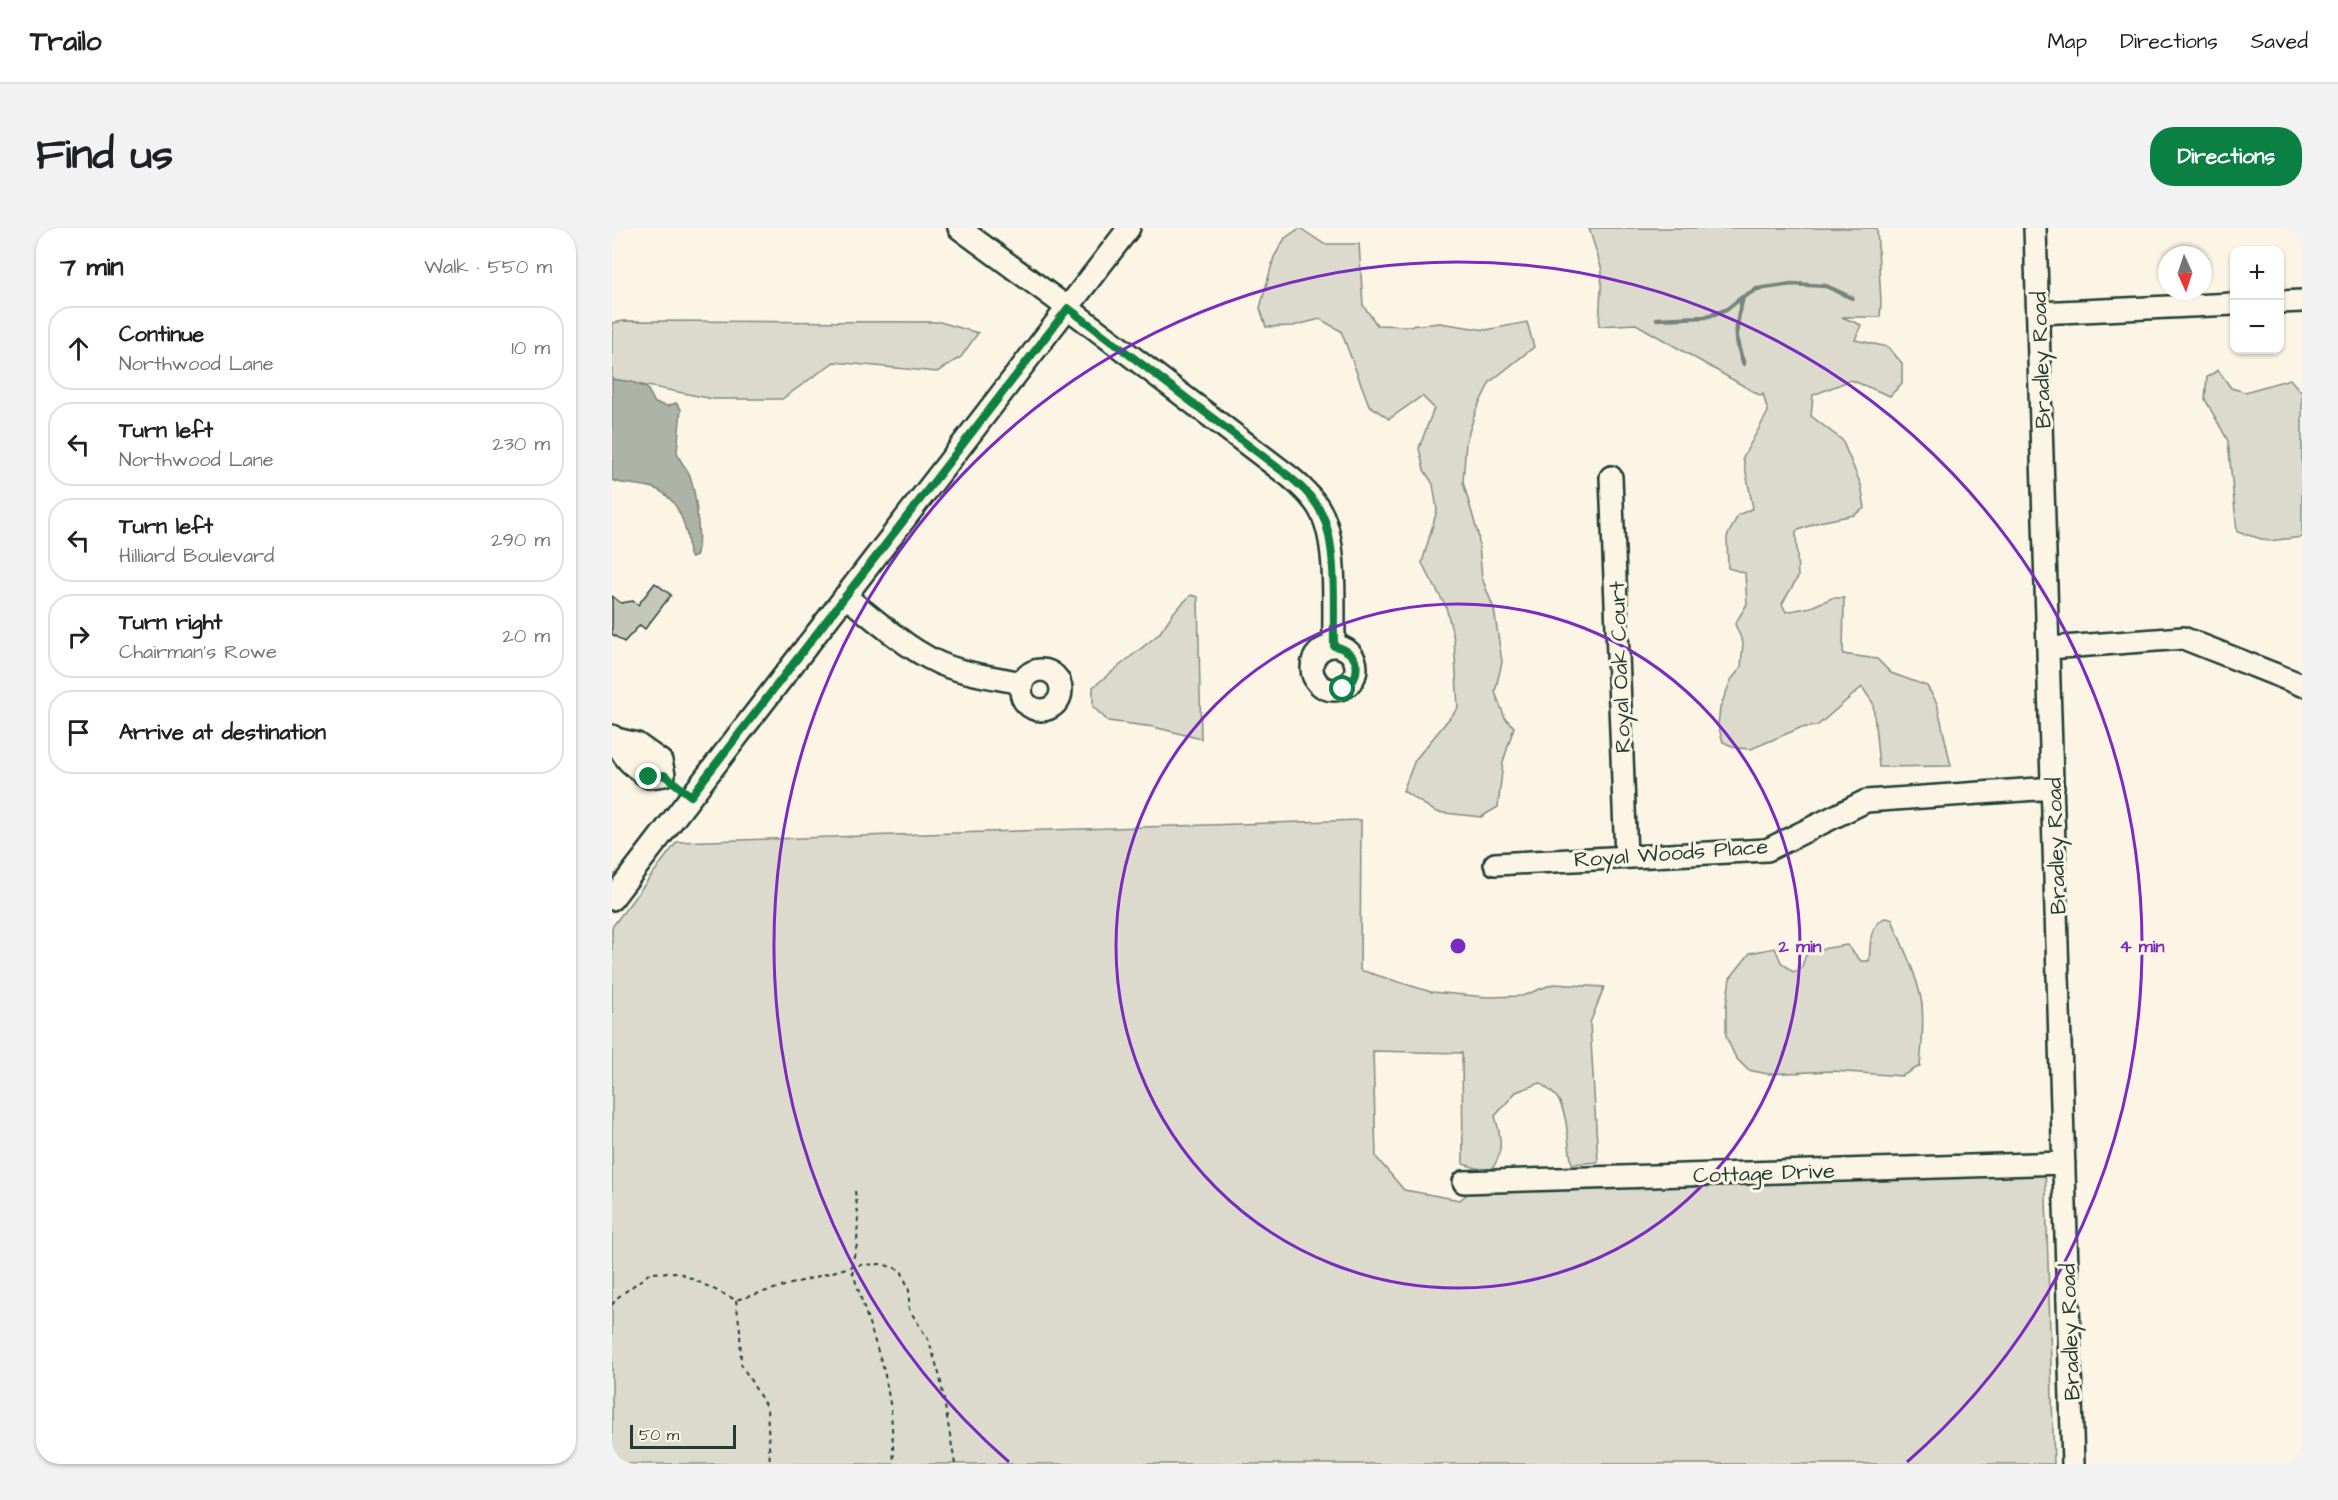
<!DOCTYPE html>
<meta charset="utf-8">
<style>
:root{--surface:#fff;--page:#f2f2f2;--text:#202124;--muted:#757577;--line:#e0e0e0;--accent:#0b8043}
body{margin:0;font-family:"Architects Daughter",sans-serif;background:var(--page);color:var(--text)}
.controls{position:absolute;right:18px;top:18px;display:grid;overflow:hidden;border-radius:12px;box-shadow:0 2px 4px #0004}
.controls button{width:54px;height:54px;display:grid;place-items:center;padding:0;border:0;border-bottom:2px solid var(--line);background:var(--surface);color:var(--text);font:30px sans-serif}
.compass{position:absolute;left:1546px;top:18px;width:54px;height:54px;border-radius:50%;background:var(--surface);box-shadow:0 2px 4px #0004;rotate:177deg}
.scale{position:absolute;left:18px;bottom:15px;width:106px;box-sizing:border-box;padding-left:6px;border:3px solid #1f3d34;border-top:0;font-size:16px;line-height:21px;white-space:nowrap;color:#1f3d34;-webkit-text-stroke:4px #fcf5e5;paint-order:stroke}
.stop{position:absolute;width:18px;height:18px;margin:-14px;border:4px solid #0b8043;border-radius:50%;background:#fff}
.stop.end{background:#0b8043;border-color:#fff;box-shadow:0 2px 6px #0008}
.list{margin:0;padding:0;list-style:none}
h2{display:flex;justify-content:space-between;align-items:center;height:78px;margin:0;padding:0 24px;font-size:26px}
h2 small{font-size:20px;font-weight:400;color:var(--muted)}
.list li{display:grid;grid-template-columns:39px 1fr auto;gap:18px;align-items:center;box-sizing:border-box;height:84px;margin:0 12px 12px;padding:0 12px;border:2px solid var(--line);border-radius:24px}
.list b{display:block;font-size:22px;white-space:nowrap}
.list p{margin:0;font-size:20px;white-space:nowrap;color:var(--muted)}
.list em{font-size:20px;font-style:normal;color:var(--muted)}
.icon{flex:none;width:33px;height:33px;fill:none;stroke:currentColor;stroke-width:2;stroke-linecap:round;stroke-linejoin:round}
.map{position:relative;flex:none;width:1690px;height:1236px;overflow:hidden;border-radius:24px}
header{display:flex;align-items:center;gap:36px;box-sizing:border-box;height:84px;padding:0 30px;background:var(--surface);border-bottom:2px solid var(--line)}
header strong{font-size:28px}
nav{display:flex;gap:33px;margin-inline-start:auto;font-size:21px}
.intro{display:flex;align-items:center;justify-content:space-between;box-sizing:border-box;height:144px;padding:0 36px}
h1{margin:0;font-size:42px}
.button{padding:15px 27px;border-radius:24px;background:var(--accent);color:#fff;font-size:21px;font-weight:700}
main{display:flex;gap:36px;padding:0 36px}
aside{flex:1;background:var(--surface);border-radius:24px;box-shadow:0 2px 4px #0004}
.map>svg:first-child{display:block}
</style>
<header>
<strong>Trailo</strong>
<nav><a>Map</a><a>Directions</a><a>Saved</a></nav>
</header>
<div class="intro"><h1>Find us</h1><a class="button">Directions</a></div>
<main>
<aside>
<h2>7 min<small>Walk · 550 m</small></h2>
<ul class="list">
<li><svg class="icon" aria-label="ahead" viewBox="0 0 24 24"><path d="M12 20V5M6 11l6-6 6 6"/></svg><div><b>Continue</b><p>Northwood Lane</p></div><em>10 m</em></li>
<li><svg class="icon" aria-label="left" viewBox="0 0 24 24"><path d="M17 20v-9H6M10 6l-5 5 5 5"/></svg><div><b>Turn left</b><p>Northwood Lane</p></div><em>230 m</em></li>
<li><svg class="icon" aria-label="left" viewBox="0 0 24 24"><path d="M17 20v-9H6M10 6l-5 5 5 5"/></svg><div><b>Turn left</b><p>Hilliard Boulevard</p></div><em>290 m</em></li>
<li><svg class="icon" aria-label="right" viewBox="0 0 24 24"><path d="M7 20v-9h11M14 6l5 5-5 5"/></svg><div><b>Turn right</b><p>Chairman's Rowe</p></div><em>20 m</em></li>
<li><svg class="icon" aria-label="arrive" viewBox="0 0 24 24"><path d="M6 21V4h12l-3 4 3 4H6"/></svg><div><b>Arrive at destination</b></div></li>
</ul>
</aside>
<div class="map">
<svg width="1690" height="1236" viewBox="0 0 1690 1236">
<rect width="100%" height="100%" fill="#fcf5e5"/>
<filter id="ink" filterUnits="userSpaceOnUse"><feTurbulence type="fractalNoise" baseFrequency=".0167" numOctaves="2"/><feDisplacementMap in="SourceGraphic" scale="12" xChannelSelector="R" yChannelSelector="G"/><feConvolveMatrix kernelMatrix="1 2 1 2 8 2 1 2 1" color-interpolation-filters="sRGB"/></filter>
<g filter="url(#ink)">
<path fill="#dcdacc" stroke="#7e8c80" stroke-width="1.5" d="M688,0L712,16H747L751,77L765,97L796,98L828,95L874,102L915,94L922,119L878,154L864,182L854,214L851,254L866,306L870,350L882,381L890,434L883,464L893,490L902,499L891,534L886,579L869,589L824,584L791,563L803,532L846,480L842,411L834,379L810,335L825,282L821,256L812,242L807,220L822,180L810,168L777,191L757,177L729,103L708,91L681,98L654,99L648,80L662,29L673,10Z
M977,0H1265L1269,75L1268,89H1230L1249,97L1243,112L1276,119L1290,135V155L1278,168L1239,152L1201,167L1199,188L1230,212L1249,257L1253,280L1242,287L1207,294L1184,303L1186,349L1170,376L1174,384L1199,379L1220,370H1232L1231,426L1265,431L1279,445L1315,458L1325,475L1339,538L1267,539L1261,475L1250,459L1205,498L1188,500L1139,521L1124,520L1111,514L1106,497L1108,480L1119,452L1129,439L1131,415L1123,396L1135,376L1133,345L1116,340L1115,309L1126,287L1141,280L1131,229L1156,184L1151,166L1149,168L1024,96L987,98L990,42Z
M12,93L328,94L366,105L349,129L325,144L222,134L170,171H101L0,151V95Z
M1606,142L1619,160L1633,164L1678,151L1690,165V309L1657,313L1625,304L1616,213L1593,171L1595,149Z
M579,367L586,369L589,511L542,499L496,493L481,479V459L547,406L562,384Z
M749,592L748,742L819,764L875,769L910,768L941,756L992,759L978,795L986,934L960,936C955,915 957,890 946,871C942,865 934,860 928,855L904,864L883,888C889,908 893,928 877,944L851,936L850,825L761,823L764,929L792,962L848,972L869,954L1433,935L1442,1236H0V699L65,614Z
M1272,690L1280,691C1290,719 1306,747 1310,777C1312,798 1310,817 1308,838L1290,848L1221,843L1156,846L1136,842L1124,830L1114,809V778L1118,750L1138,725L1163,720L1169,734L1181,744L1189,741L1194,727L1209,721L1235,717L1249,733H1257C1259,715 1256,701 1272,690Z"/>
<path fill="#aeb3a7" stroke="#758479" stroke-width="1.5" d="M0,151L20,154L35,160L43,175L56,178L64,175L69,181L65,224C67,234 75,239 78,248C84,265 90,313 84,328L80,330L77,327C76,302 68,269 41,260C28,255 14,258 0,252Z"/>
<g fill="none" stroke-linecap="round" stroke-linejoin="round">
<path stroke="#758479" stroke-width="4.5" d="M1131,69C1124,95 1121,110 1132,136
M1045,91L1093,89L1114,82L1129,70L1145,61L1180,56L1214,58L1240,70"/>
</g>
<path fill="#c5c7b9" stroke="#1f3d34" stroke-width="1.5" d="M43,355L59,367L33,401L28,397L12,414L0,406V368L9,375L21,373L26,377Z"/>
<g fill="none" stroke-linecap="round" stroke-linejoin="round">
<g stroke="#1f3d34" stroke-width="26">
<path id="minor" d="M347,0L456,80L678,249C690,259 702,270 709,284C726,316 721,380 722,418
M1423,0L1461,1236
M1668,74L1690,73
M1426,85L1622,76
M999,249L1014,629
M233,368C264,392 300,426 337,439C360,447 386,450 410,455
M700 440a22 22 0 1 1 44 0a22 22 0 1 1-44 0Z
M1437,420L1571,410L1690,457
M409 462a20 20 0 1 1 40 0a20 20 0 1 1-40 0Z
M0,508L4,511L25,516L49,533L52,547L37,549C21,539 10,530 4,511
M883,636L1155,622L1254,573L1441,560
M0,671L517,0
M852,954L1452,935"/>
</g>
<path stroke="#1f3d34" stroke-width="2" stroke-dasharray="4.5 4.5" stroke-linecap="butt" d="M243,963L246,986L245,1017L239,1039L272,1142L279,1181L282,1236
M124,1072L128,1102L129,1136L155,1180L158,1236
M0,1077L5,1070L38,1045L66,1044L124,1072L245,1037L270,1036L289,1042L297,1062V1081L317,1113L328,1149L343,1236"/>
<use href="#minor" stroke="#fcf5e5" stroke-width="21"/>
</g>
</g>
<g fill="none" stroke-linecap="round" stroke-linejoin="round" filter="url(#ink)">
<path stroke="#0b8043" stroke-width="8" d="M37,549L52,547L79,568L456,80L678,249C690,259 702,270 709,284C726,316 721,381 722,418C747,423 753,447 731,461"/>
</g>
<g fill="none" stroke="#7b2cbf" stroke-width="3">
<circle cx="846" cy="718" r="342"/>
<path d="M397 1234A684 684 0 1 1 1295 1234"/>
</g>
<g text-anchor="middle" stroke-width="6" stroke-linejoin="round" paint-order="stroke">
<g font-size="22" fill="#1f3d34" stroke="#fcf5e5">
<text transform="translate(1428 132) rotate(-92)" y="8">Bradley Road</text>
<text transform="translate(1007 439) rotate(-92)" y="8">Royal Oak Court</text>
<text transform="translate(1443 618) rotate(-92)" y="8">Bradley Road</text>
<text transform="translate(1059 624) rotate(-4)" y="8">Royal Woods Place</text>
<text transform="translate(1152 944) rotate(-2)" y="8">Cottage Drive</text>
<text transform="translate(1457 1104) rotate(-92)" y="8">Bradley Road</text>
</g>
</g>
<circle cx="846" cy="718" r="9" fill="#7b2cbf" stroke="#fcf5e5" stroke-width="3"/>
<g font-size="18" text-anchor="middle" font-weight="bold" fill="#7b2cbf" stroke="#fcf5e5" stroke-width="6" stroke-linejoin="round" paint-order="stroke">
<text x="1188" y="724">2 min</text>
<text x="1530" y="724">4 min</text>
</g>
</svg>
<div class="controls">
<button>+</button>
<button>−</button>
</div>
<svg class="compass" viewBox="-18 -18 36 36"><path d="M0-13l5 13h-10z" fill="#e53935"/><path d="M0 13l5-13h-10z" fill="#757577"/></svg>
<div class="scale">50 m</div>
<div class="stop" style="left:731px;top:461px"></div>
<div class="stop end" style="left:37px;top:549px"></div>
</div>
</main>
